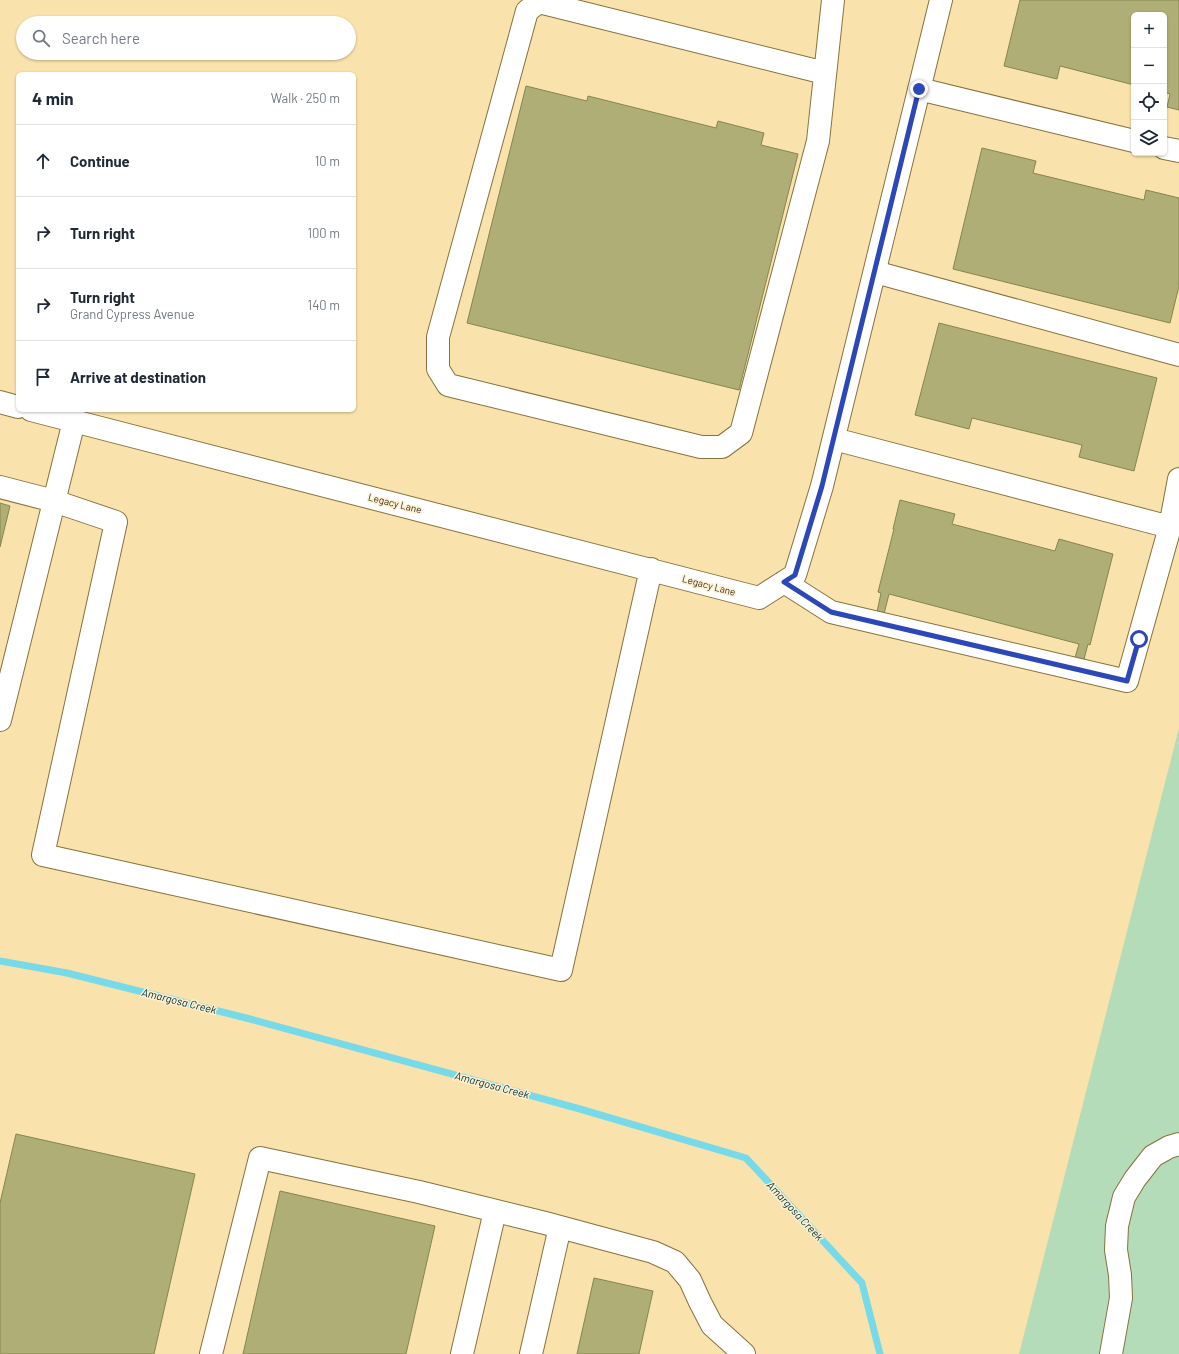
<!DOCTYPE html>
<meta charset="utf-8">
<style>
:root{--surface:#fff;--page:#f6f6f7;--text:#1f2937;--muted:#747a83;--line:#e0e1e3}
body{margin:0;font-family:Barlow,sans-serif;background:var(--page);color:var(--text)}
.controls{position:absolute;right:12px;top:12px;display:grid;overflow:hidden;border-radius:6px;box-shadow:0 1px 3px #0004}
.controls button{width:36px;height:36px;display:grid;place-items:center;padding:0;border:0;border-bottom:1px solid var(--line);background:var(--surface);color:var(--text);font:20px sans-serif}
.stop{position:absolute;width:12px;height:12px;margin:-9px;border:3px solid #2c47b7;border-radius:50%;background:#fff}
.stop.end{background:#2c47b7;border-color:#fff;box-shadow:0 1px 4px #0008}
.list{margin:0;padding:0;list-style:none}
h2{display:flex;justify-content:space-between;align-items:center;height:52px;margin:0;padding:0 16px;font-size:17px}
h2 small{font-size:13px;font-weight:400;color:var(--muted)}
.list li{display:grid;grid-template-columns:26px 1fr auto;gap:12px;align-items:center;box-sizing:border-box;height:72px;padding:0 16px;border-top:1px solid var(--line)}
.list b{display:block;font-size:15px;white-space:nowrap}
.list p{margin:0;font-size:13px;white-space:nowrap;color:var(--muted)}
.list em{font-size:13px;font-style:normal;color:var(--muted)}
.icon{flex:none;width:22px;height:22px;fill:none;stroke:currentColor;stroke-width:2;stroke-linecap:round;stroke-linejoin:round}
.map{position:relative;flex:none;width:1179px;height:1354px;overflow:hidden}
.search{position:absolute;background:var(--surface);box-shadow:0 1px 3px #0004;left:16px;top:16px;width:340px;height:44px;display:flex;align-items:center;gap:10px;box-sizing:border-box;padding:0 14px;border-radius:22px;color:var(--muted);font-size:15px}
.panel{position:absolute;background:var(--surface);box-shadow:0 1px 3px #0004;left:16px;top:72px;width:340px;height:340px;border-radius:6px}
.map>svg:first-child{display:block}
</style>
<div class="map">
<svg width="1179" height="1354" viewBox="0 0 1179 1354">
<rect width="100%" height="100%" fill="#f9e2ab"/>
<path fill="#b5dcb9" d="M1179,728V1354H1019Z"/>
<g fill="none" stroke-linecap="round" stroke-linejoin="round">
<path stroke="#77dae8" stroke-width="7" d="M0,961L67,973L250,1019L580,1109L746,1158L862,1283L880,1354"/>
</g>
<path fill="#aeae76" stroke="#86854f" d="M1020,0H1179V110L1167,107L1170,94L1164,92V15H1134V85L1060,66L1057,79L1004,66Z
M526,86L587,101L588,96L716,128L718,121L764,133L761,145L798,154L739,390L467,323Z
M982,148L1036,161L1033,173L1144,200L1146,190L1179,198V286L1170,323L953,269Z
M939,323L1157,378L1134,471L1079,457L1082,445L972,418L969,429L915,415Z
M900,500L955,514L952,524L1055,551L1059,539L1113,554L1090,645L1088,644L1083,663L1074,661L1079,644L889,594L884,614L877,612L881,593L878,592L894,529H893Z
M0,503L10,506L0,547Z
M16,1134L195,1174L154,1354H0V1203Z
M280,1191L435,1226L406,1354H243Z
M594,1278L653,1291L639,1354H577Z"/>
<g fill="none" stroke-linecap="round" stroke-linejoin="round">
<g stroke="#87723e" stroke-width="24">
<path id="minor" d="M825,73L539,2L527,11L438,337V369L448,385L701,447H722L741,433L818,141L833,0
M919,89L1134,141
M1164,148L1179,151
M875,272L1179,355
M0,402L18,407
M31,410L759,598L795,575L822,486L941,0
M0,487L54,501L116,522L43,855L561,970L651,569
M1170,527L1179,479
M784,582L831,612L1127,681L1170,527L834,439
M0,720L74,421
M211,1354L260,1158L419,1192L545,1223L653,1252L675,1262L690,1280L700,1302L712,1325L744,1354
M462,1354L495,1211
M531,1354L560,1227
M1111,1354L1121,1298L1120,1275L1116,1250L1117,1226L1124,1197L1135,1179L1153,1156L1169,1147L1179,1144"/>
</g>
<use href="#minor" stroke="#fff" stroke-width="22"/>
</g>
<g fill="none" stroke-linecap="round" stroke-linejoin="round">
<path stroke="#2c47b7" stroke-width="5" d="M919,89L822,486L795,575L784,582L831,612L1127,681L1139,639"/>
</g>
<g text-anchor="middle" stroke-width="3" stroke-linejoin="round" paint-order="stroke">
<g font-size="10" fill="#3d341e" stroke="#fef0d0">
<text transform="translate(395 503) rotate(14)" y="4">Legacy Lane</text>
<text transform="translate(709 585) rotate(15)" y="4">Legacy Lane</text>
</g>
<g font-size="11" font-style="italic" fill="#003137" stroke="#fef0d0">
<text transform="translate(179 1001) rotate(14)" y="4">Amargosa Creek</text>
<text transform="translate(492 1085) rotate(15)" y="4">Amargosa Creek</text>
<text transform="translate(795 1211) rotate(47)" y="4">Amargosa Creek</text>
</g>
</g>
</svg>
<div class="controls">
<button>+</button>
<button>−</button>
<button><svg class="icon" aria-label="locate" viewBox="0 0 24 24"><circle cx="12" cy="12" r="6"/><path d="M12 2v4M12 18v4M2 12h4M18 12h4"/></svg></button>
<button><svg class="icon" aria-label="layers" viewBox="0 0 24 24"><path d="M12 4l9 5-9 5-9-5zM3 14l9 5 9-5"/></svg></button>
</div>
<div class="stop" style="left:1139px;top:639px"></div>
<div class="stop end" style="left:919px;top:89px"></div>
<div class="search"><svg class="icon" aria-label="search" viewBox="0 0 24 24"><circle cx="10" cy="10" r="6"/><path d="M15 15l6 6"/></svg>Search here</div>
<section class="panel">
<h2>4 min<small>Walk · 250 m</small></h2>
<ul class="list">
<li><svg class="icon" aria-label="ahead" viewBox="0 0 24 24"><path d="M12 20V5M6 11l6-6 6 6"/></svg><div><b>Continue</b></div><em>10 m</em></li>
<li><svg class="icon" aria-label="right" viewBox="0 0 24 24"><path d="M7 20v-9h11M14 6l5 5-5 5"/></svg><div><b>Turn right</b></div><em>100 m</em></li>
<li><svg class="icon" aria-label="right" viewBox="0 0 24 24"><path d="M7 20v-9h11M14 6l5 5-5 5"/></svg><div><b>Turn right</b><p>Grand Cypress Avenue</p></div><em>140 m</em></li>
<li><svg class="icon" aria-label="arrive" viewBox="0 0 24 24"><path d="M6 21V4h12l-3 4 3 4H6"/></svg><div><b>Arrive at destination</b></div></li>
</ul>
</section>
</div>
